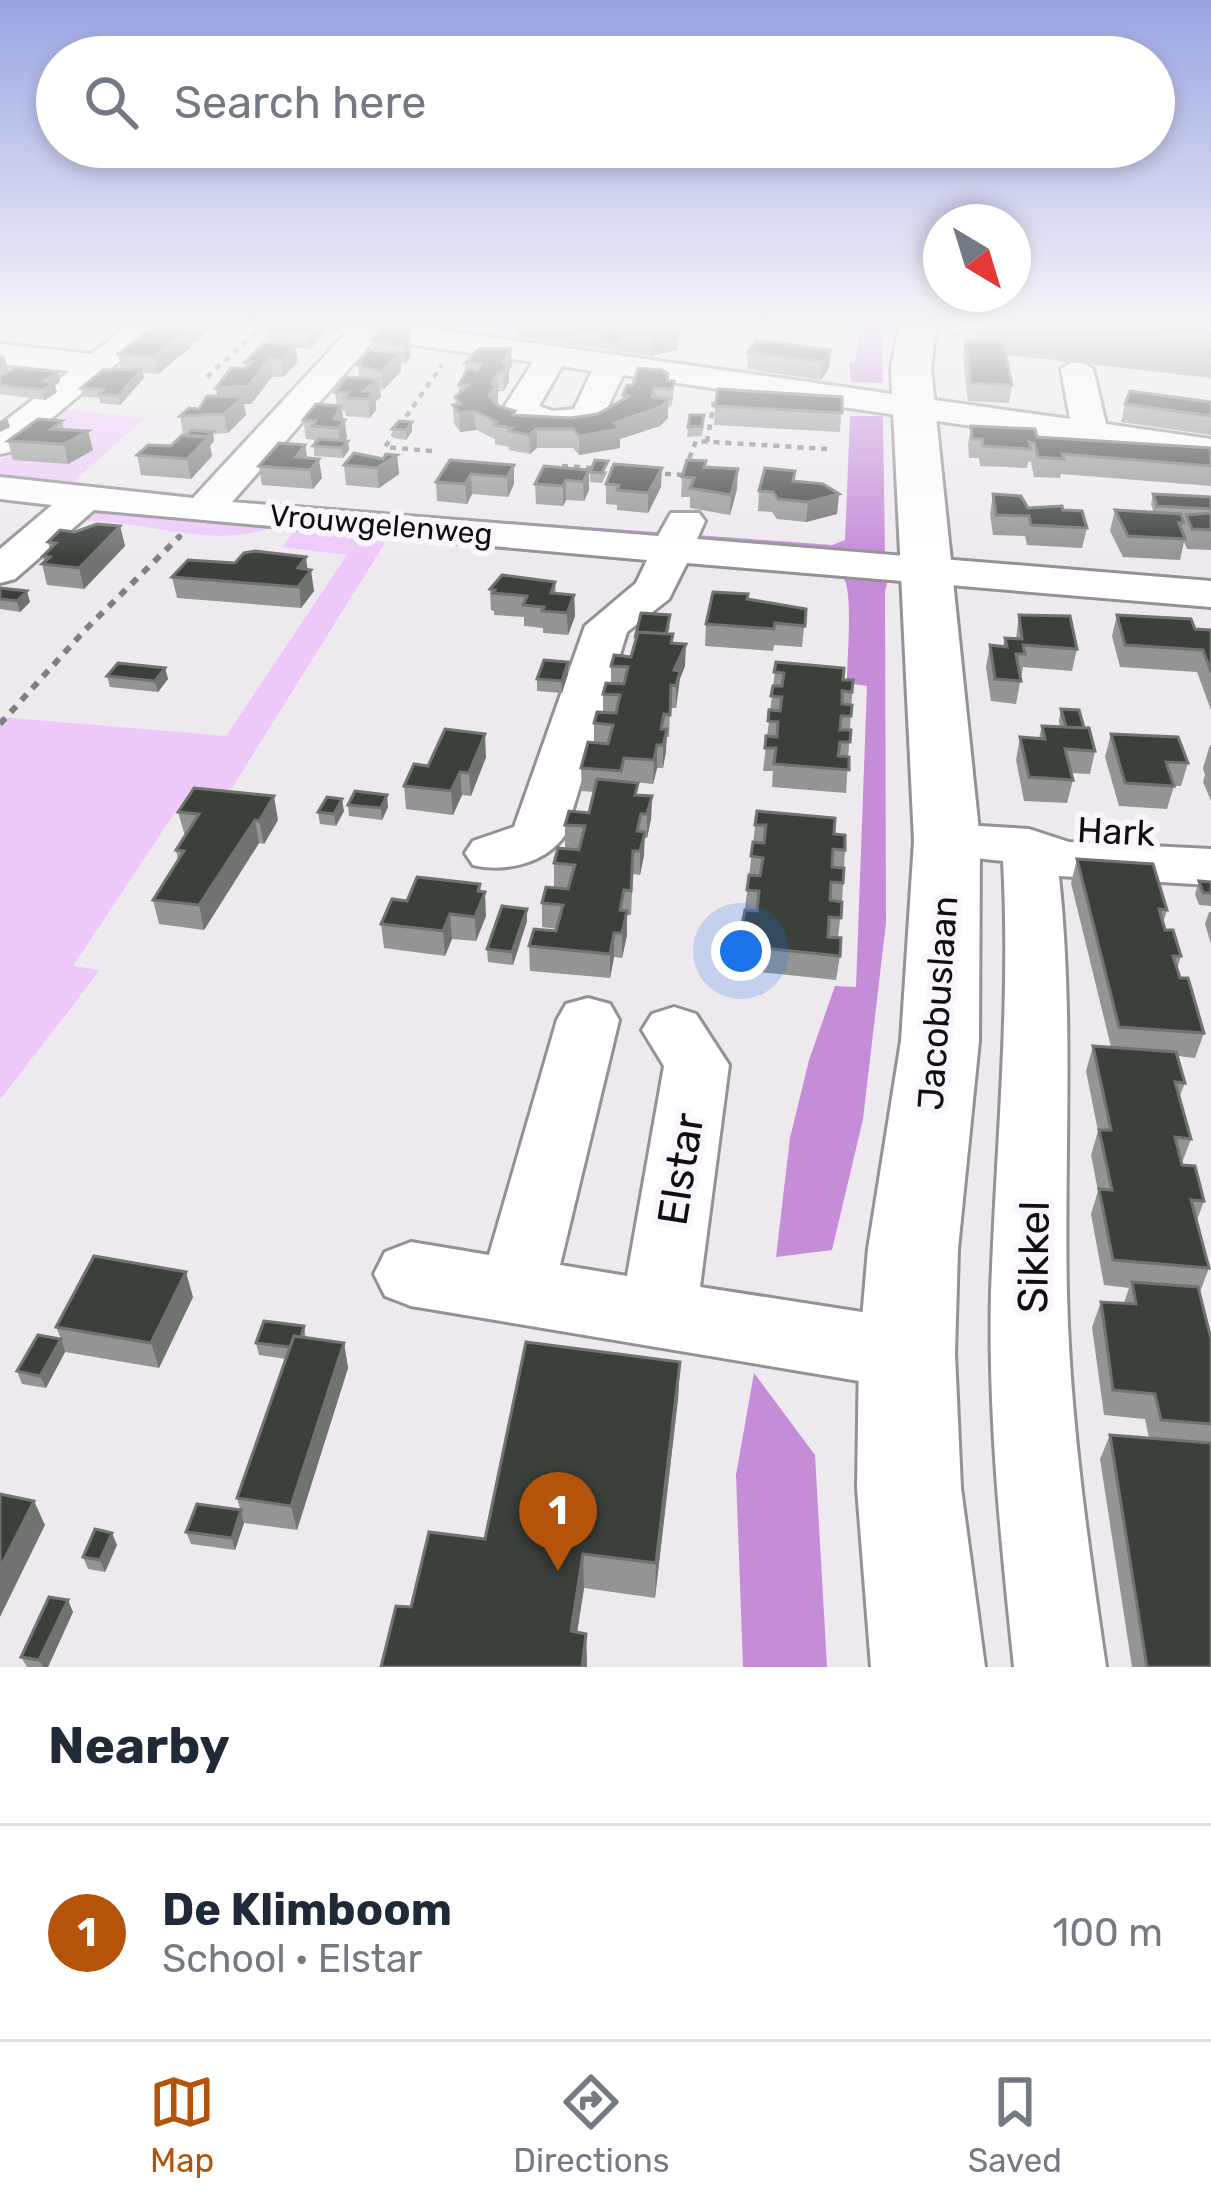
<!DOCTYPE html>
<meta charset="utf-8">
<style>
:root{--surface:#fff;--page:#f2f2f3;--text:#1f2937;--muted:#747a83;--line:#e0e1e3;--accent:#b45309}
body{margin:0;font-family:Rubik,sans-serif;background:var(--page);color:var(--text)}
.compass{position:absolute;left:923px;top:204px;width:108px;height:108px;border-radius:50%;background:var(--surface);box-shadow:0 6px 18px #0003;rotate:142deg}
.you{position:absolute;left:741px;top:951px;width:42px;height:42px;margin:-30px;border:9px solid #fff;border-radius:50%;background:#1a73e8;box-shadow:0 0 0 18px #1a73e833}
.badge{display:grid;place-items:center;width:78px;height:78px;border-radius:50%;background:var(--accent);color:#fff;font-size:39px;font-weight:700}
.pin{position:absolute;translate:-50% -99px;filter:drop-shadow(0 3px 6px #0008)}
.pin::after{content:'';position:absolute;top:63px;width:42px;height:36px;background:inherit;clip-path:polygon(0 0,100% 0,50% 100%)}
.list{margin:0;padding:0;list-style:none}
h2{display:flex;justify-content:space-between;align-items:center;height:156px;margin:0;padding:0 48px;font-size:51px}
h2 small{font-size:39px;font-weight:400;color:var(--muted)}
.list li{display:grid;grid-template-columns:78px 1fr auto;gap:36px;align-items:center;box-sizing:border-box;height:216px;padding:0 48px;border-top:3px solid var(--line)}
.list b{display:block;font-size:45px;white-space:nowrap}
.list p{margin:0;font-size:39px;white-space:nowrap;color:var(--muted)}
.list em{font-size:39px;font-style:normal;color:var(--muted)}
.icon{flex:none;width:66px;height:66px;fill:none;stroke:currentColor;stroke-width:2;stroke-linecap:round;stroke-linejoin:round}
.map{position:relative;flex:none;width:1211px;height:1667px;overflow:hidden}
.search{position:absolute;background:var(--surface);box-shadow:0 6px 18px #0003;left:36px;right:36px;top:36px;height:132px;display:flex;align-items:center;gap:30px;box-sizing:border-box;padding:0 42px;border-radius:66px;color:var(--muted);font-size:45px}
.sheet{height:372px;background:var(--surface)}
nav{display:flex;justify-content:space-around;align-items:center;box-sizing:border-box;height:168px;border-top:3px solid var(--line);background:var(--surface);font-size:33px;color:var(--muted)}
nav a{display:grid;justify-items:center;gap:6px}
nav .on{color:var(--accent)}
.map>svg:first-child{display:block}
</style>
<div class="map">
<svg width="1211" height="1667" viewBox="0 0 1211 1667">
<rect width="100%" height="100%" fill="#eee9ef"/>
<path fill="#edc9f9" d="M65,409L145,418L72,483L0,476V461Z
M92,511L270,528C206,550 138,517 73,521Z
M295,530L388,538L228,794L189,791L73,966L100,970L0,1100V717L226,736L347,555L282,547Z"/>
<path fill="#c58cd8" d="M860,327H881L883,383L851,382L849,363L855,361Z
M850,416H883L885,557L192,504L193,498L832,545L845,540Z
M726,561L889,575L885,592L886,923L863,1119L832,1250L776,1257L790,1138L809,1060L835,986L856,987L867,686L847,683C847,660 853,593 844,579L723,567Z
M754,1373L815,1455L827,1667H743L736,1475Z"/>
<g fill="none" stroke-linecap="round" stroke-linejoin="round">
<g stroke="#949096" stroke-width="6">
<path id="minor" d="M126,327H160L13,451L0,454V425L70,371L0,364V344L92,354Z
M339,327H417L1070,419L1061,369L1077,359L1093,369L1106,424L1211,439V461L623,375L600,423C568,433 526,439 503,409L533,362L375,339L232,502L658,536L671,513H699L705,521L697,539L1211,581V607L687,563L669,599L627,632L565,835C546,863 505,873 473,865L465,853L473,841L514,827L585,626L636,583L647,560L94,510L15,579L0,583V549L52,505L0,499V477L193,498L345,334ZM562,366L592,371L574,409L553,411L539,406Z
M947,824L1029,829L1069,842L1211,849V885L1059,876C1074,1015 1064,1155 1067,1295C1070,1420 1088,1544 1106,1667H1014C1001,1542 988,1417 991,1292C996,1148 1011,1005 1003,861L928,853L920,841L928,829Z
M588,998L610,1004L619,1020L560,1265L627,1276L664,1066L642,1030L652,1014L674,1007L696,1014L729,1065L700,1287L907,1319L935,1329L946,1354L935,1379L907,1389L411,1306L385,1296L374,1274L385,1252L411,1242L489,1255L557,1020L566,1004Z"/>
</g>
<g stroke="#949096" stroke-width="6">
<path id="major" d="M899,327H936L931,368L980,841L979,1041L958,1249L955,1354L961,1488L985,1667H871L857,1488L859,1354L868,1249L901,1041L914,841L891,368Z"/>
</g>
<path stroke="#817e82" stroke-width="4.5" stroke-dasharray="6 6" stroke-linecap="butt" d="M953,334L980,327
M207,377L262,327
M707,442L714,402
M432,451L385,447L442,365
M562,466L620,470
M653,473L683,475L696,441L827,449
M177,539L182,534"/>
<path stroke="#817e82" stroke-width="6" stroke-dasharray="8 8" stroke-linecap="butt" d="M0,724L85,630L180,536"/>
<use href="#minor" fill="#fff" fill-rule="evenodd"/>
<use href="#major" fill="#fff" fill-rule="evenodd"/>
</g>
<path fill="#949495" d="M152,327H210L199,340L191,343L192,346L158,374L143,373L144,378L120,405L100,403L99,398L83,397L81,388L121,370L118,354Z
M268,327H324L325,333L310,349L296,348L298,362L283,377H272L251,404H244L246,415L228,433L213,434L214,441L210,446L212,456L191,479L141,475L137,455L171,446L183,435L180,416L199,409L218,396L246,368L245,362L267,343L266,329Z
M518,327H614V329L619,330V327H682L677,350L651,356L518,337Z
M816,327H860V332Z
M974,327H1211V378L1006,355L1012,385L1009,403L968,401L963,358L965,340H972Z
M372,340L410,346V357L405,364L401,363V371L383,390L380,389L381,397L376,401V410L370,418L346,416L345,411H341L342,420H345L347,438L345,440L348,441L349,450L343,458L314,456V440L306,439L303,420L337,405L335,392L359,378L358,365L373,350Z
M831,350L829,368L821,380L747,369L748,352Z
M0,355L4,356L8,371L58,372L60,382L55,385L57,392L45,400L0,394Z
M465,363L512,365L509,371V381L504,391H499L498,392L497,405L516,415L571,418L598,414L623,399V395L668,381H674L673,399L671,407H668V418L660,426L620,439V448L579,455L573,448H537L530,454L509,450V447L495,444V439L476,430L460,432L454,424L453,405H456L455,397L459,393V385L465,373Z
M842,397L840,432L714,425L715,406Z
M1211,402V435L1121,422L1125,404Z
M62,421L64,430L88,431L93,450L68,464L13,460L8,441Z
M704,425L702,436L687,437L688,427Z
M971,426L1037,437L1211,448V486L1061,474L1060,478L1034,477L1031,462H1028L1027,468L980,466L979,458H969L968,445Z
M392,429L412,431L406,440L393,438Z
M305,445L307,458L322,478L313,489L262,485L259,466Z
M397,455L399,474L379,488L346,485L344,465Z
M706,461V467L737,489L730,515L690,508V497H681L682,477Z
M514,465V484L508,497L472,494L467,504L437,501L436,482Z
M589,470V490L584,501L566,500L563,506L536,504L535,484Z
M608,471L602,483L590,482V472Z
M795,471L794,481L839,494L837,514L806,522L777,519L772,512L758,511L759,491Z
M606,484L661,487L648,513L617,510V505L606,504Z
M993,494L1028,508L1063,510L1087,528L1082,548L1027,545L1025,536L993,535L990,514Z
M1153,494L1211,497V550L1187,549L1184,542L1180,560L1123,557L1110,531L1115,510L1154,513L1151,504Z
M120,526L125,546L84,589L47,585L42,564L44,562L43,556L50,550L48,542L75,532Z
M307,569L314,591L301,608L177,598L172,577Z
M555,582L556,594L574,595L575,616L568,635L543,633V628L524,626V617L494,615V611L491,610L490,589Z
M0,588L30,602L20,612L0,609Z
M748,600L806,609L802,647L774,645L773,651L705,646L706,624Z
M1019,615L1077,649L1072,671L1023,667L1016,704L991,701L986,667L990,645L1003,646L1005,638L1016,639Z
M1117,615L1195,629L1211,630V710L1197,672L1120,667L1112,636Z
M670,626L668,634L685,666L679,679L676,708H670L669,737H667L663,768H657L653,784L624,781L638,795L652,796L651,819L647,838H644V855L640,875L633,874L631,915H627V935L622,958L614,957L610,978L530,971L529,946L557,929L542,927V903L568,888L554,887V863L565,848V825L589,813L594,792L582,791L581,768L594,743V723L603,712V694L611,683V666L631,657L636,634Z
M776,662L843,680H853L846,793L772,787L773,771H763Z
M165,668L168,679L158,692L110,687L107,676Z
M568,674L562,693L537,691V679Z
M1061,709L1084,728L1095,751L1090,774L1071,773L1073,780L1067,803L1024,801L1016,760L1020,737L1039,738L1042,726L1060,727L1059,721Z
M1111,734L1188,763L1181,786H1174L1167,809L1119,806L1105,757Z
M1210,745H1211V801L1203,782L1205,775L1203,768Z
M486,757L471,796L462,795L453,815L406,809L404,786L428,766Z
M348,805L388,807L382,820L349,816Z
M344,811L336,826L320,824L318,812Z
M757,811L834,834L845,850L842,902L838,938L840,956L836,980L750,971L752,951L740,949Z
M178,812L278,820L264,844L259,843L204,930L159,924L153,900L178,860L176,850L185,836Z
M1077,859L1167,910L1163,923L1165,930L1181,956L1177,969L1180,978L1204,1033L1195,1058L1178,1056L1185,1083L1179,1098L1191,1139L1182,1163L1204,1201L1197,1220L1209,1268L1200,1292L1211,1339V1667H1132L1100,1459L1110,1435L1149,1438L1145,1419L1104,1415L1092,1327L1101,1302L1124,1303L1129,1288L1104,1285L1091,1214L1098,1191L1091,1155L1098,1131L1086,1071L1093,1046L1111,1047L1071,883Z
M1199,881L1211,882V906L1199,905L1195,894Z
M481,891L486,916L476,941L452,939L445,956L384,948L381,924L407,901Z
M527,909V921L513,965L488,962L487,949Z
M1209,912H1211V944L1205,924Z
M193,1297L159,1368L65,1352L46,1388L22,1384L17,1371L61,1339L56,1327Z
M304,1326L306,1338L344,1343L348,1368L297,1530L244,1523L237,1498L286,1359L259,1355L256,1343Z
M680,1362L678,1399L655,1598L584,1588L577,1632L586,1634L587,1667H381L411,1607Z
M244,1523L235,1550L191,1544L186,1532Z
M117,1545L105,1572L88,1569L83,1557Z
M73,1612L48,1667H27L21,1657Z"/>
<path fill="#717371" d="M186,327H210L199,340L191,343L192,346L158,374L154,357Z
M313,327H324L325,333L310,349L308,332Z
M607,327H614V338L602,340V331Z
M651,327H680L677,350L651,356Z
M409,328L410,357L405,364L404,346L400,339Z
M295,345L298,362L283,377L281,360Z
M511,348L512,365L509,371V381L504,391L503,363Z
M831,350L829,368L821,380L822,362Z
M400,353L401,371L383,390L381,372Z
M4,356L9,373L0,379V358Z
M270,359L272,377L251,404H244L246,415L228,433L224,414L219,406L216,388Z
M142,369L144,378L120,405L118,396Z
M58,372L60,382L55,385L57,392L45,400L42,390L44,381Z
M498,373V403L490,414L489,395Z
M379,379L381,397L376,401V410L370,418L368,399L364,391Z
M655,388V406L668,399V418L660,426L620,439V448L579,455V436L614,423L652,397Z
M341,406L347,438L340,447L338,428L334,419Z
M474,411L476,430L460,432L459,413Z
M7,418L10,427L0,432V421Z
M412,422V431L406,440V430Z
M537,429V448L530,454L529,435Z
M88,431L93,450L68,464L64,444Z
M213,432L214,441L210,446L212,456L191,479L187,459Z
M348,441L349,450L343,458L342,448Z
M305,445L308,465L296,457Z
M397,455L399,474L379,488L377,468Z
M319,459L322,478L313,489L310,470Z
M514,465V484L508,497L507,477Z
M662,468L661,487L648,513V493Z
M738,469L737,489L730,515L731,495Z
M589,470V490L584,501L583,482Z
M471,474L472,494L467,504L465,484Z
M566,480V500L563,506V486Z
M839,494L837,514L806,522L808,502Z
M120,526L125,546L84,589L79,568Z
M306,557L308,574L311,570L314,591L301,608L298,568Z
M27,591L30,602L20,612L17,601Z
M574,595L575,616L568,635L567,613Z
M686,644L685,666L680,679L676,708V686L674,670Z
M568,662V674L562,693V681Z
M165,668L168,679L158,692L155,681Z
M667,729L666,752L663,768V745Z
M485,734L486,757L471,796L469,773Z
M657,745V768L653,784L654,760Z
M460,772L462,795L453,815L451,791Z
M387,795L388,807L382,820L381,808Z
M274,796L278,820L264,844L259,821Z
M652,796L651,819L647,838V814Z
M342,799L344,811L336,826L334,814Z
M255,820L259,843L204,930L199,905Z
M645,832L644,855L640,875V851Z
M480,884L481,900L485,892L486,916L476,941L475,917L478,891Z
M527,909V921L513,965L512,952Z
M627,911V935L622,958V933Z
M450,914L452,939L445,956L443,931Z
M614,933V957L610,978V954Z
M186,1272L193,1297L159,1368L151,1343Z
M61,1339L65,1352L46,1388L40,1376Z
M344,1343L348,1368L297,1530L291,1506Z
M680,1362L678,1399L655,1598L656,1563Z
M34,1501L45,1525L0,1617V1568Z
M241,1510L244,1523L235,1550L232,1538Z
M112,1533L117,1545L105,1572L100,1560Z
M583,1554L584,1588L572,1665L571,1631Z
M68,1600L73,1612L48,1667H43L39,1660Z
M586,1634L587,1667H582Z"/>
<path fill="#3b403b" stroke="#717371" stroke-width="3" d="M152,327H186L182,328L189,329L154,357L118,354Z
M268,327H313L308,332L266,329Z
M382,327L409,328L400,339L409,340L404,346L372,340Z
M568,327H607L602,331Z
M1153,327H1211V333Z
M614,329L619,330V342L602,340Z
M757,340L831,350L822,362L748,352Z
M965,340L1003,342L1012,385L971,383Z
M264,343L295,345L281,360L270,359L248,386L216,388L231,368H246L252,362H245Z
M511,348L503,363H509L503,373H498L492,384L497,385L489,395L498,406L515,411L513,415L571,418L598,414L629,396L623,395L627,385H633L638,368L661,370L668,373L667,381H674L672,389L655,388L652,397L668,399L661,407L614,423L620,429L579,436L573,429H537L529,435L509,431L512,428L494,425L497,422L474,411L459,413L453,405L461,404L455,397L468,385H459L467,369L477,370L481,364L465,363L479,349Z
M369,350L400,353L381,372L358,365Z
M17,368L58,372L44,381L55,382L42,390L0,385V375Z
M142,369L118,396L98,394L103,390L81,388L103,370Z
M346,377L379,379L364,391H375L368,399L344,398L348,393L335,392Z
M718,389L842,397V413L715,406Z
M1130,391L1211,402V416L1125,404Z
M207,396L243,397L224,414L180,416L189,408L199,409Z
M316,404L341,406L334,419L345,420L338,428L312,426L316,421L303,420Z
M690,415H704L702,426L688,427Z
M38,419L62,421L51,429L88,431L64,444L8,441Z
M399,421L412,422L406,430L392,429Z
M971,426L1035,429L1037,437L1211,448V466L1062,454L1064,459L1038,457L1034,443L1029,442L1031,449L983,446L982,439H972Z
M191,430L213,432L207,437L186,436Z
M182,435L209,437L187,459L137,455L148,445L171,446Z
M319,439L348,441L342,448L313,446Z
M279,443L305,445L296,457L319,459L310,470L259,466Z
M354,453L383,459L386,454L397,455L377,468L344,465Z
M450,460L514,465L507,477L471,474L465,484L436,482Z
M595,460L608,461L602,473L590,472Z
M687,460L706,461L704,467L738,469L731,495L690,488L694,478L682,477Z
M614,464L662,468L648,493L617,490L619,485L606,484Z
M544,466L589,470L583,482L566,480L563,486L535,484Z
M765,468L795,471L793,481L823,484L839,494L808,502L778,499L773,492L759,491Z
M993,494L1021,496L1028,508L1062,506L1063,510L1082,511L1087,528L1031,525L1029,516L996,515Z
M1153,494L1211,497V509L1157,506Z
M1115,510L1181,514L1184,523H1179L1185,539L1128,536Z
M1211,513V530L1192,529L1186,515Z
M97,524L120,526L79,568L42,564L50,557L43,556L56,543L48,542L60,530L75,532Z
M255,551L306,557L298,568L311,570L298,587L172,577L188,560L235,563L244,553Z
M502,575L555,582L551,593L574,595L567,613L542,611L544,607L523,605L527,596L493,593L495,590L490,589Z
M0,588L27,591L17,601L0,599Z
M713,592L748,594L747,599L806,609L805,626L775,623L774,629L706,624Z
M641,613L670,615L666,634L638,632L636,634Z
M1019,615L1070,616L1077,649L1023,645L1025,654H1016L1021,681L995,679L990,645L1007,647L1005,638L1022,639Z
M1117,615L1191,619L1195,629L1211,630V672L1203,650L1125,645Z
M638,632L673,634L671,643L686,644L674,670L680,671L676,686L671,685L670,715L664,714L661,729H667L663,745H657L654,760L624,758L621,771L581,768L588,742L608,744L613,725L594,723L597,712L616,713L620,695L603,694L606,683L624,684L628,667L611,666L614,655L631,657Z
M544,660L568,662L562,681L537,679Z
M776,662L844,668L843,680H853L852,692L842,691V704L852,705L851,716H841L840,730H851L850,742H840L838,756L849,757V770L774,764L776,748H765L766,736L777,737L778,722L768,721L769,710L780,711L782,697L771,696L773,686H782L784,673L774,672Z
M118,663L165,668L155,681L107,676Z
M1061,709L1079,710L1084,728L1066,727Z
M1042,726L1089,728L1095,751L1065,749L1073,780L1029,777L1020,737L1045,739Z
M445,729L485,734L469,773L460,772L451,791L404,786L414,764L428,766Z
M1111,734L1178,737L1188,763L1166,762L1174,786L1125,783Z
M597,779L638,783L635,795L652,796L647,814H641L637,831L645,832L640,851H633L631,891L624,890L620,910L627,911L622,933H614L610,954L529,946L534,929L556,931L563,905L542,903L546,887L568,889L575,865L554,863L558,848L579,850L585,826L565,825L569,811L589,813Z
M194,788L274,796L259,821L255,820L199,905L153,900L184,851L176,850L199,814L178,812Z
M355,791L387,795L381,808L348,805Z
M327,797L342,799L334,814L318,812Z
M757,811L835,818L834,834L845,835V850L833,849L832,867L844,868L843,883L831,882L830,900L842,902L841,918L829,917L828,937L841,938L840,956L752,947L754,927L742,924L745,910L757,911L759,891L747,890L749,875L760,876L763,858L751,856L753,842L764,843L766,825H755Z
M1077,859L1153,864L1167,910L1159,909L1165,930H1173L1181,956H1173L1180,978H1188L1204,1033L1119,1027Z
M417,877L480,884L478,891L485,892L475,917L450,914L443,931L381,924L392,899L407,901Z
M1199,881L1211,882V893H1203Z
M502,906L527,909L512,952L487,949Z
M1093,1046L1176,1052L1185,1083L1175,1082L1191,1139L1175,1137L1182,1165L1195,1166L1204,1201L1191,1200L1209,1268L1113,1260L1099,1189L1112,1190L1099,1130H1111Z
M94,1256L186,1272L151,1343L56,1327Z
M1132,1282L1198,1287L1211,1339V1424L1161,1420L1155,1394L1113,1390L1101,1302L1136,1304Z
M264,1321L304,1326L301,1337L294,1336L290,1347L256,1343Z
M38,1335L61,1339L40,1376L17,1371Z
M294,1336L344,1343L291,1506L237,1498Z
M526,1342L680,1362L656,1563L583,1554L571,1631L586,1634L582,1667H381L396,1606L411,1607L429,1532L485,1539Z
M1110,1435L1211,1443V1667H1147Z
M0,1494L34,1501L0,1568Z
M197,1504L241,1510L232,1538L186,1532Z
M95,1529L112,1533L100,1560L83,1557Z
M49,1597L68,1600L39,1660L21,1657Z"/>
<linearGradient id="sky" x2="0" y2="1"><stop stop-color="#9aa4e2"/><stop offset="0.58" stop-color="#f7f5f8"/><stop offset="1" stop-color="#f7f5f8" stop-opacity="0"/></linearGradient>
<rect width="1211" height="560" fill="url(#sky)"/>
<g text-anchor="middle" stroke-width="12" stroke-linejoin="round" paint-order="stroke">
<g font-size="30" fill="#0f0e10" stroke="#fbf6fd">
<text transform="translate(381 525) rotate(5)" y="10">Vrouwgelenweg</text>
</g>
<g font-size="36" fill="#0f0e10" stroke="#fbf6fd">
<text transform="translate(1116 831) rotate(3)" y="13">Hark</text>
<text transform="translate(937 1003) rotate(-86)" y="13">Jacobuslaan</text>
</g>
<g font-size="42" fill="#0f0e10" stroke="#fbf6fd">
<text transform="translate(680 1169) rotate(-81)" y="15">Elstar</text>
<text transform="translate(1033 1257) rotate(-89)" y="15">Sikkel</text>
</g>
</g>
</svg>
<svg class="compass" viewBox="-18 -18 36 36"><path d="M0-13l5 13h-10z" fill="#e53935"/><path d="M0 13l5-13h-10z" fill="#747a83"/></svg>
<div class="you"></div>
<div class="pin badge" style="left:558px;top:1571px">1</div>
<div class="search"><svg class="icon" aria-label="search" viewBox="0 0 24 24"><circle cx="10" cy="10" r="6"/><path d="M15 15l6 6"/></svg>Search here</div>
</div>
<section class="sheet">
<h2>Nearby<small></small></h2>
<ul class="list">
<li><span class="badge">1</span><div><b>De Klimboom</b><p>School · Elstar</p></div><em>100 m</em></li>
</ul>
</section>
<nav>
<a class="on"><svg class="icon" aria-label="map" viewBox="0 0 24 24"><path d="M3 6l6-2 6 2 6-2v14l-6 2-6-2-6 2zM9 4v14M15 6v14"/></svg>Map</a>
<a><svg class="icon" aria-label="directions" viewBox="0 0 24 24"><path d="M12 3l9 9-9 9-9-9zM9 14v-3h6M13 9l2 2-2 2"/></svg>Directions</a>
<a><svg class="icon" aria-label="saved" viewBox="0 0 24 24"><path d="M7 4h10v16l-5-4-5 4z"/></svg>Saved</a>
</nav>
